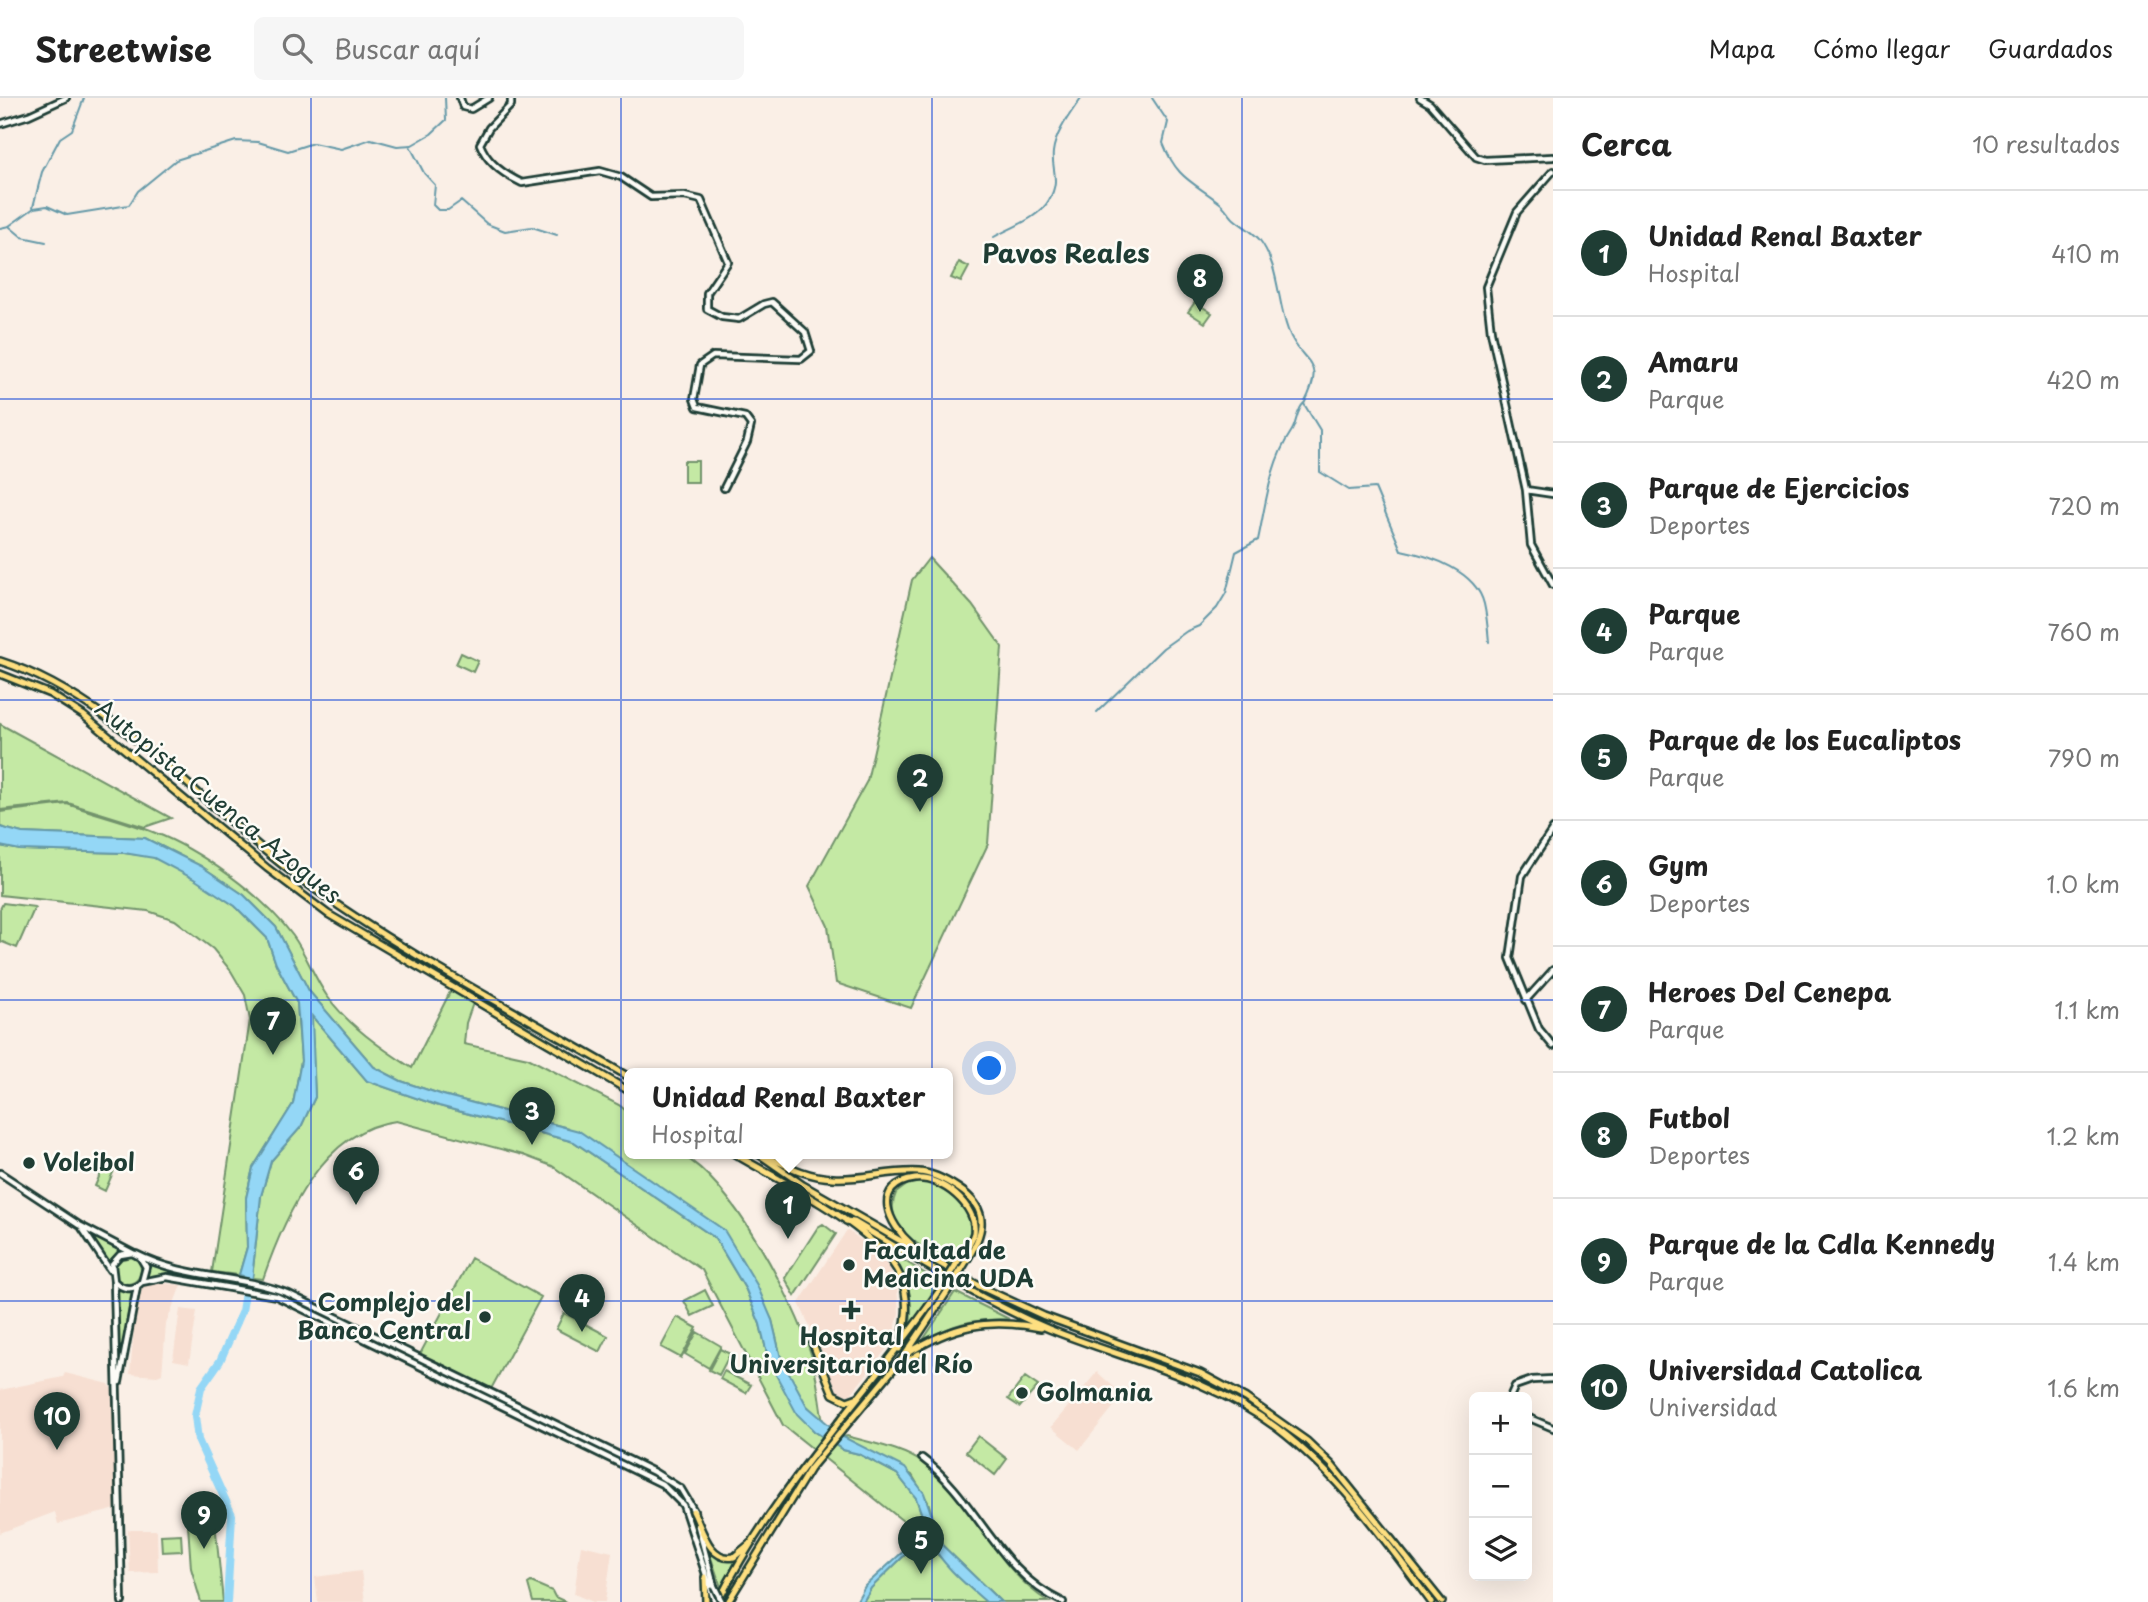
<!DOCTYPE html>
<html lang="es">
<meta charset="utf-8">
<style>
:root{--surface:#fff;--page:#f6f6f6;--text:#222;--muted:#767676;--line:#e0e0e0;--accent:#1f3d34}
body{margin:0;font-family:"Playpen Sans",sans-serif;background:var(--page);color:var(--text)}
.controls{position:absolute;right:21px;bottom:21px;display:grid;overflow:hidden;border-radius:10px;box-shadow:0 7px 28px #0002}
.controls button{width:63px;height:63px;display:grid;place-items:center;padding:0;border:0;border-bottom:2px solid var(--line);background:var(--surface);color:var(--text);font:35px sans-serif}
.you{position:absolute;left:990px;top:971px;width:24px;height:24px;margin:-18px;border:5px solid #fff;border-radius:50%;background:#1a73e8;box-shadow:0 0 0 10px #1a73e833}
.badge{display:grid;place-items:center;width:46px;height:46px;border-radius:50%;background:var(--accent);color:#fff;font-size:23px;font-weight:700}
.pin{position:absolute;translate:-50% -58px;filter:drop-shadow(0 2px 4px #0008)}
.pin::after{content:'';position:absolute;top:37px;width:24px;height:21px;background:inherit;clip-path:polygon(0 0,100% 0,50% 100%)}
.popup{position:absolute;left:624px;top:970px;width:329px;height:91px;box-sizing:border-box;display:grid;place-content:center;border-radius:10px;background:var(--surface);filter:drop-shadow(0 2px 5px #0005);font-size:23px;white-space:nowrap;color:var(--muted)}
.popup b{font-size:26px;color:var(--text)}
.popup::after{content:'';position:absolute;left:50%;top:100%;margin-left:-14px;border:14px solid transparent;border-top-color:var(--surface)}
.list{margin:0;padding:0;list-style:none}
h2{display:flex;justify-content:space-between;align-items:center;height:91px;margin:0;padding:0 28px;font-size:30px}
h2 small{font-size:23px;font-weight:400;color:var(--muted)}
.list li{display:grid;grid-template-columns:46px 1fr auto;gap:21px;align-items:center;box-sizing:border-box;height:126px;padding:0 28px;border-top:2px solid var(--line)}
.list b{display:block;font-size:26px;white-space:nowrap}
.list p{margin:0;font-size:23px;white-space:nowrap;color:var(--muted)}
.list em{font-size:23px;font-style:normal;color:var(--muted)}
.icon{flex:none;width:38px;height:38px;fill:none;stroke:currentColor;stroke-width:2;stroke-linecap:round;stroke-linejoin:round}
.map{position:relative;flex:none;width:1553px;height:1504px;overflow:hidden}
header{display:flex;align-items:center;gap:42px;box-sizing:border-box;height:98px;padding:0 35px;background:var(--surface);border-bottom:2px solid var(--line)}
header strong{font-size:33px}
nav{display:flex;gap:38px;margin-inline-start:auto;font-size:24px}
.search{width:490px;height:63px;background:var(--page);display:flex;align-items:center;gap:18px;box-sizing:border-box;padding:0 24px;border-radius:10px;color:var(--muted);font-size:26px}
main{display:flex}
aside{flex:1;background:var(--surface)}
.map>svg:first-child{display:block}
</style>
<header>
<strong>Streetwise</strong>
<div class="search"><svg class="icon" aria-label="search" viewBox="0 0 24 24"><circle cx="10" cy="10" r="6"/><path d="M15 15l6 6"/></svg>Buscar aquí</div>
<nav><a>Mapa</a><a>Cómo llegar</a><a>Guardados</a></nav>
</header>
<main>
<div class="map">
<svg width="1553" height="1504" viewBox="0 0 1553 1504">
<rect width="100%" height="100%" fill="#faefe6"/>
<filter id="ink" filterUnits="userSpaceOnUse"><feTurbulence type="fractalNoise" baseFrequency=".0143" numOctaves="2"/><feDisplacementMap in="SourceGraphic" scale="14" xChannelSelector="R" yChannelSelector="G"/><feConvolveMatrix kernelMatrix="1 2 1 2 8 2 1 2 1" color-interpolation-filters="sRGB"/></filter>
<g filter="url(#ink)">
<path fill="#f7dfd2" d="M847,1132L874,1151L889,1169L897,1189L899,1215L893,1240L885,1253L851,1296L841,1298L833,1292L822,1255L799,1205Z
M147,1184L181,1187L166,1226L162,1276L157,1278L130,1276L137,1195Z
M180,1211L197,1213L189,1265L173,1262Z
M1097,1274L1123,1297L1079,1352L1051,1329Z
M65,1275L109,1286L113,1293L116,1411L58,1426L55,1414L0,1435V1292L63,1279Z
M128,1432H157L158,1474L130,1475Z
M581,1447L612,1454L605,1504H593L574,1496Z
M361,1473L365,1504H318L315,1479Z"/>
<path fill="#c4e9a4" stroke="#72936c" stroke-width="2" d="M959,164L969,169L961,184L951,180Z
M1195,204L1212,215L1205,225L1188,214Z
M684,363H698V384H684Z
M929,460L972,507L1002,549L988,746L911,910L836,885L828,828L809,788L867,683L912,482Z
M461,555L478,563L473,574L456,566Z
M0,626L171,720L145,729L68,705L0,712Z
M67,706C96,716 125,723 153,734C199,751 264,798 293,838C306,856 314,879 327,898C349,928 381,950 412,970L451,892L473,905L466,925L464,946L528,960L619,1007L629,1015V1055C643,1055 669,1050 682,1057C732,1084 794,1202 811,1256C817,1277 819,1302 823,1324L807,1308L797,1293L781,1260L772,1222L723,1132L568,1030L443,997L401,983L374,969L309,893L276,829L244,797L201,768L145,740L22,735L0,729V714Z
M0,748L20,752L124,755L154,759L194,780L235,808L267,840L276,866L297,905L301,963L293,1006L253,1070L246,1100L247,1149L239,1177L212,1174L250,922L245,897L231,873L213,851L175,822L148,813L0,797Z
M3,805L35,809L17,850L0,843V811Z
M311,917L367,983L439,1008L574,1044L715,1140L746,1192L760,1226L769,1264L814,1333L843,1352L859,1356L897,1376L916,1400L928,1435L913,1445L908,1427L783,1327L702,1172L552,1068L523,1057L396,1023C322,1032 284,1120 263,1181L252,1180L261,1098L271,1063L301,1029L315,999Z
M105,1065L115,1070L105,1093L95,1088Z
M921,1083C942,1088 974,1109 970,1134C968,1146 957,1157 950,1167C926,1151 880,1130 896,1095L908,1086Z
M823,1126L836,1136L795,1198L785,1180L818,1129Z
M89,1134L120,1153L108,1164Z
M890,1154L939,1184L910,1230C913,1200 908,1178 890,1154Z
M113 1172a14 14 0 1 1 28 0a14 14 0 1 1-28 0Z
M471,1160L541,1199L491,1291L420,1256Z
M147,1166L204,1181L147,1179Z
M116,1191L132,1192L120,1264Z
M705,1192L713,1208L692,1218L684,1203Z
M955,1194L1009,1221C970,1222 954,1224 921,1245Z
M564,1215L608,1238L600,1254L556,1231Z
M677,1219L697,1230L681,1260L661,1249Z
M697,1234L721,1248L709,1270L685,1256Z
M720,1251L730,1256L719,1277L709,1272Z
M724,1273L751,1287L746,1295L720,1281Z
M1025,1279L1038,1288L1020,1309L1008,1301Z
M847,1338C871,1345 902,1350 923,1365C975,1403 993,1470 1049,1504H1001L942,1447L928,1404L912,1377L843,1339Z
M978,1338L1007,1361L995,1377L966,1354Z
M215,1424L223,1504H201L191,1470L188,1427Z
M181,1436L182,1453L162,1454L161,1437Z
M928,1440L934,1453L986,1504H863L871,1490L919,1443Z
M707,1448C717,1461 724,1465 741,1461L722,1492Z
M531,1484L552,1493L555,1499L566,1504H533L528,1486Z"/>
<path fill="#94d7f6" stroke="#6599a8" stroke-width="2" d="M0,729L22,735L145,740L201,768L244,797L276,829L309,893L374,969L401,983L443,997L579,1033L724,1132L757,1187L772,1222L781,1260L807,1308L843,1339L905,1370L924,1395L942,1447L1001,1504H986C964,1485 941,1466 928,1440L919,1443L871,1490L863,1504H856L865,1488L927,1432L916,1400L897,1376L859,1356L843,1352L814,1333L797,1316L769,1264L760,1226L746,1192L715,1140L574,1044L439,1008L367,983L312,918L315,999L301,1029L271,1063L261,1098L252,1180L239,1177L247,1149L246,1100L253,1070L293,1006L301,963L297,905L276,866L267,840L235,808L194,781L154,760L124,755L20,752L0,748Z"/>
<g fill="none" stroke-linecap="round" stroke-linejoin="round">
<path stroke="#6599a8" stroke-width="2" d="M1152,0L1168,24L1163,45C1177,81 1192,83 1220,105C1225,109 1229,116 1234,121C1242,128 1251,132 1259,141C1279,166 1277,203 1288,232C1301,268 1328,259 1304,306L1320,332V374L1349,392L1375,390L1401,452C1431,458 1476,473 1484,506C1487,519 1488,532 1489,544
M410,48L424,75L435,87L433,107L438,112H448L461,103L487,126L505,133L532,129L557,137
M33,109L42,74L60,40L72,32L84,0
M10,129L22,139L46,144
M0,130L9,128L34,110L47,108L67,117L129,107L138,93L176,62L236,43L258,44L288,53L313,45L341,51L371,41L397,48L412,47L431,36L446,22L445,0
M994,139C1012,129 1039,120 1049,102C1061,81 1051,72 1053,54C1055,35 1071,15 1081,0
M1097,614L1163,550L1187,533L1199,528L1217,510L1226,495L1236,454L1258,442C1266,405 1270,365 1291,334C1297,326 1296,312 1304,305"/>
<path stroke="#94d7f6" stroke-width="8" d="M227,1504L232,1417L198,1342L195,1318L201,1290L220,1263L242,1213L249,1170"/>
<g stroke="#1f3d34" stroke-width="10">
<path id="tertiary" d="M460,0L463,9L471,11L489,0
M511,0V7L489,30L480,46C487,65 505,77 522,85L600,73L621,79L651,99L684,98L701,102L728,164L707,195V211L722,219L739,221L764,206L772,204L805,234L811,253L801,261L713,258L700,267L694,301L697,309L745,319L751,327L747,344L724,390
M1420,0L1430,6L1476,59L1485,62L1553,59
M1553,73L1517,114L1486,189L1491,234L1526,392L1531,447L1553,487
M1526,392L1553,396
M1553,731L1522,778L1510,860L1539,931L1553,948
M1526,902L1553,872
M1510,1299L1515,1288L1532,1282L1553,1281
M1527,1319L1553,1330"/>
</g>
<g stroke="#1f3d34" stroke-width="10">
<path id="secondary" d="M0,26L29,17L66,0
M0,1075L79,1127L140,1159L146,1169L142,1184C133,1193 123,1192 114,1183L112,1166L120,1157L132,1155
M82,1130L110,1172
M136,1156C187,1182 239,1176 289,1196L654,1374L681,1391L694,1413
M114,1183L122,1504
M142,1184L167,1179L276,1198L662,1386L683,1407L715,1504
M119,1284L137,1189
M922,1360C977,1401 998,1475 1063,1504
M698,1428L714,1488"/>
</g>
<g stroke="#1f3d34" stroke-width="10">
<path id="primary" d="M813,1246L833,1296L847,1303L858,1299
M896,1270L919,1256
M693,1413C702,1430 709,1464 734,1459L753,1443
M705,1479L706,1504
M718,1504C776,1387 869,1295 942,1189
M728,1504L810,1371L905,1257L947,1194"/>
</g>
<g stroke="#1f3d34" stroke-width="10">
<path id="trunk" d="M0,563C114,599 206,712 302,782C405,857 520,915 629,979
M0,576L50,596L83,617L267,770L328,816L629,993
M733,1055C779,1083 878,1129 900,1178C911,1202 906,1227 899,1251
M757,1055L803,1087L981,1189L1044,1218L1200,1275L1246,1300L1307,1343L1331,1366L1442,1504
M768,1059C789,1069 809,1079 833,1080C862,1082 890,1072 919,1074C933,1075 946,1082 958,1090C996,1115 980,1141 961,1172
M846,1123L854,1124C918,1162 980,1202 1049,1231C1126,1262 1209,1279 1277,1330C1339,1377 1385,1442 1431,1504
M911,1146C889,1127 870,1087 915,1081C941,1078 978,1108 974,1135C971,1146 961,1158 955,1168
M905,1257C953,1227 986,1220 1041,1230"/>
</g>
<use href="#tertiary" stroke="#fdfcf7" stroke-width="4.5"/>
<use href="#secondary" stroke="#fdfcf7" stroke-width="4.5"/>
<use href="#primary" stroke="#fedf80" stroke-width="5"/>
<use href="#trunk" stroke="#fedf80" stroke-width="5"/>
<g stroke="#1f3d34" stroke-width="10" stroke-linecap="butt">
<path id="secondary-bridge" d="M714,1488L722,1504"/>
</g>
<g stroke="#1f3d34" stroke-width="10" stroke-linecap="butt">
<path id="primary-bridge" d="M942,1189L955,1168
M947,1194L961,1172"/>
</g>
<use href="#secondary-bridge" stroke="#fdfcf7" stroke-width="4.5"/>
<use href="#primary-bridge" stroke="#fedf80" stroke-width="5"/>
</g>
</g>
<path fill="none" stroke="#1d4ed8" stroke-width="2" stroke-opacity="0.55" d="M311,0V1504M621,0V1504M932,0V1504M1242,0V1504M0,301H1553M0,602H1553M0,902H1553M0,1203H1553"/>
<g fill="#1f3d34" stroke="#fdfcf7" stroke-width="2.5">
<circle cx="29" cy="1065" r="7"/>
<circle cx="849" cy="1167" r="7"/>
<path d="M847.5 1201.5h7v7h7v7h-7v7h-7v-7h-7v-7h7z"/>
<circle cx="485" cy="1219" r="7"/>
<circle cx="1022" cy="1295" r="7"/>
</g>
<g text-anchor="middle" stroke-width="5" stroke-linejoin="round" paint-order="stroke">
<g font-size="24" fill="#1f3d34" stroke="#fdfcf7">
<text transform="translate(218 704) rotate(39)" y="8">Autopista Cuenca Azogues</text>
</g>
<g font-size="24" font-weight="bold" fill="#1f3d34" stroke="#fdfcf7" text-anchor="start">
<text x="43" y="1073">Voleibol</text>
<text x="863" y="1161">Facultad de<tspan x="863" dy="28">Medicina UDA</tspan></text>
<text x="471" y="1213" text-anchor="end">Complejo del<tspan x="471" dy="28">Banco Central</tspan></text>
<text x="851" y="1247" text-anchor="middle">Hospital<tspan x="851" dy="28">Universitario del Río</tspan></text>
<text x="1036" y="1303">Golmania</text>
</g>
<g font-size="26" font-weight="bold" fill="#1f3d34" stroke="#fdfcf7">
<text x="1066" y="165">Pavos Reales</text>
</g>
</g>
</svg>
<div class="controls">
<button>+</button>
<button>−</button>
<button><svg class="icon" aria-label="layers" viewBox="0 0 24 24"><path d="M12 4l9 5-9 5-9-5zM3 14l9 5 9-5"/></svg></button>
</div>
<div class="you"></div>
<div class="pin badge" style="left:788px;top:1141px">1</div>
<div class="popup"><b>Unidad Renal Baxter</b>Hospital</div>
<div class="pin badge" style="left:920px;top:714px">2</div>
<div class="pin badge" style="left:532px;top:1047px">3</div>
<div class="pin badge" style="left:582px;top:1234px">4</div>
<div class="pin badge" style="left:921px;top:1476px">5</div>
<div class="pin badge" style="left:356px;top:1107px">6</div>
<div class="pin badge" style="left:273px;top:957px">7</div>
<div class="pin badge" style="left:1200px;top:214px">8</div>
<div class="pin badge" style="left:204px;top:1451px">9</div>
<div class="pin badge" style="left:57px;top:1352px">10</div>
</div>
<aside>
<h2>Cerca<small>10 resultados</small></h2>
<ul class="list">
<li><span class="badge">1</span><div><b>Unidad Renal Baxter</b><p>Hospital</p></div><em>410 m</em></li>
<li><span class="badge">2</span><div><b>Amaru</b><p>Parque</p></div><em>420 m</em></li>
<li><span class="badge">3</span><div><b>Parque de Ejercicios</b><p>Deportes</p></div><em>720 m</em></li>
<li><span class="badge">4</span><div><b>Parque</b><p>Parque</p></div><em>760 m</em></li>
<li><span class="badge">5</span><div><b>Parque de los Eucaliptos</b><p>Parque</p></div><em>790 m</em></li>
<li><span class="badge">6</span><div><b>Gym</b><p>Deportes</p></div><em>1.0 km</em></li>
<li><span class="badge">7</span><div><b>Heroes Del Cenepa</b><p>Parque</p></div><em>1.1 km</em></li>
<li><span class="badge">8</span><div><b>Futbol</b><p>Deportes</p></div><em>1.2 km</em></li>
<li><span class="badge">9</span><div><b>Parque de la Cdla Kennedy</b><p>Parque</p></div><em>1.4 km</em></li>
<li><span class="badge">10</span><div><b>Universidad Catolica</b><p>Universidad</p></div><em>1.6 km</em></li>
</ul>
</aside>
</main>
